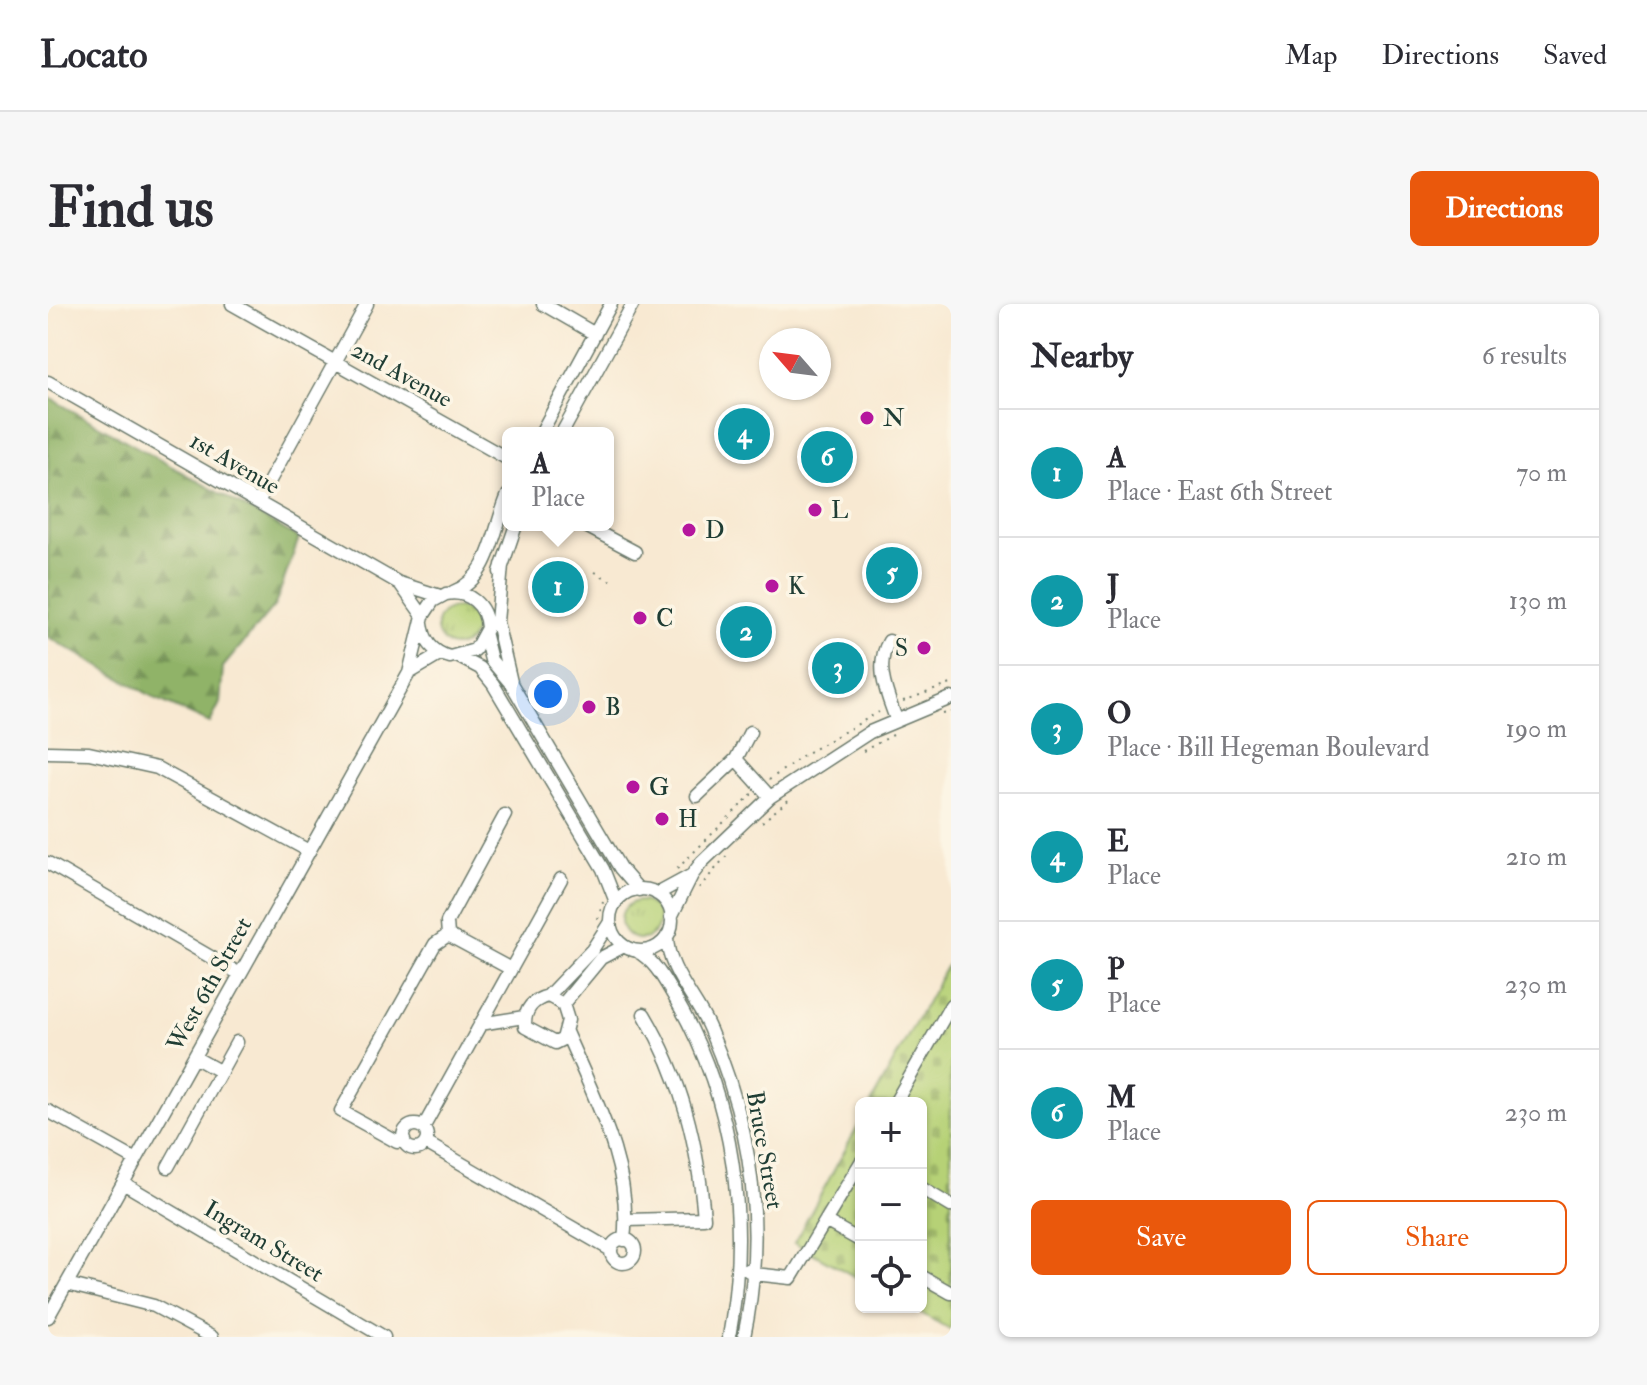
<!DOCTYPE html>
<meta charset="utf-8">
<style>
:root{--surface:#fff;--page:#f7f7f7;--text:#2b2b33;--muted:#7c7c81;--line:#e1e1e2;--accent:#ea580c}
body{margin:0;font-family:"IM FELL Double Pica",serif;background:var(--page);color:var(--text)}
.controls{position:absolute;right:24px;bottom:24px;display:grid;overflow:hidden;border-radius:12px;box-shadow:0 2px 6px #0004}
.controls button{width:72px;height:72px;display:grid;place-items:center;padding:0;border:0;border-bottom:2px solid var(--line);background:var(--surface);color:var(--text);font:40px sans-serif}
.compass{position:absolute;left:711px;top:24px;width:72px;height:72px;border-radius:50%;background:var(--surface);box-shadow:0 2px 6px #0004;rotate:298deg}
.you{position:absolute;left:500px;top:390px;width:28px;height:28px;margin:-20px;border:6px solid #fff;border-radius:50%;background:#1a73e8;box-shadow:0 0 0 12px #1a73e833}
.badge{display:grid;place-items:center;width:52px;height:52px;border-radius:50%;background:var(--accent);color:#fff;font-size:26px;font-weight:700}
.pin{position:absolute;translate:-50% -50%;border:4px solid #fff;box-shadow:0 2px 8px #0006}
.popup{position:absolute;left:454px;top:123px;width:112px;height:104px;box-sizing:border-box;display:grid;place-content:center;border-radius:12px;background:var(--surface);filter:drop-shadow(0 2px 6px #0005);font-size:26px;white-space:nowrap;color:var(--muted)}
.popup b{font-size:30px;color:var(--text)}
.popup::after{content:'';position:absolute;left:50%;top:100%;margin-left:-16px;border:16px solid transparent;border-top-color:var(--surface)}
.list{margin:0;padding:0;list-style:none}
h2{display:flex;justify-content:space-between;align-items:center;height:104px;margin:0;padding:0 32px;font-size:34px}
h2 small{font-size:26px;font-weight:400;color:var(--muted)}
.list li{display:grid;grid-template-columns:52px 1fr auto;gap:24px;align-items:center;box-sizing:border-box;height:128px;padding:0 32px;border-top:2px solid var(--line)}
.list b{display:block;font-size:30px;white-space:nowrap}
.list p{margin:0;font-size:26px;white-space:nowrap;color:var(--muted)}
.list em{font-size:26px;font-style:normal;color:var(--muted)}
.actions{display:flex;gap:16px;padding:24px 32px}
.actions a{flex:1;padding:18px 0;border:2px solid var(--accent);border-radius:12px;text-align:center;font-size:28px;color:var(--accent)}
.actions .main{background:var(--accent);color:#fff}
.icon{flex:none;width:44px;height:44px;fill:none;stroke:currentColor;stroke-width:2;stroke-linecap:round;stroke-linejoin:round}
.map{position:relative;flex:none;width:903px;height:1033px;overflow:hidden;border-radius:12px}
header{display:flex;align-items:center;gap:48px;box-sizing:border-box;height:112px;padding:0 40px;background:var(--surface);border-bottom:2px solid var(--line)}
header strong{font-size:38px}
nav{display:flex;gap:44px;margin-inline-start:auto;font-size:28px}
.intro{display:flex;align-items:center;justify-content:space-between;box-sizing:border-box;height:192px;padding:0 48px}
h1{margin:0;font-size:56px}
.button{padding:20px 36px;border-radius:12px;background:var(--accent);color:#fff;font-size:28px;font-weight:700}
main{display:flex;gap:48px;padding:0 48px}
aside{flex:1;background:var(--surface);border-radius:12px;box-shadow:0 2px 6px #0004}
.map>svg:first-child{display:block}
</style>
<header>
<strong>Locato</strong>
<nav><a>Map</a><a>Directions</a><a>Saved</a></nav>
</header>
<div class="intro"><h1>Find us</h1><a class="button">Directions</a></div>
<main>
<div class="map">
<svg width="903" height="1033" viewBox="0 0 903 1033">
<defs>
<pattern id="grass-tufts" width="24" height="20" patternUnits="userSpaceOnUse" patternTransform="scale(2)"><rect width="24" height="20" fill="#b6d176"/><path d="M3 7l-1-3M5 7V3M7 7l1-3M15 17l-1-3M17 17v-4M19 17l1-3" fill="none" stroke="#9cb467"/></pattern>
<pattern id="forest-firs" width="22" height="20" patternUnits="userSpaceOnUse" patternTransform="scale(2)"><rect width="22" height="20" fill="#90b367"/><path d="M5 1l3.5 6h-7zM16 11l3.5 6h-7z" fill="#759356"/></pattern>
<pattern id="cemetery-stones" width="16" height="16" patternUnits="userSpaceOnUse" patternTransform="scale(2)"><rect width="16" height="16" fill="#b6d176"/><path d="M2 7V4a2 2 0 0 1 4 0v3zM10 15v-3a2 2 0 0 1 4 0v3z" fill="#9cb467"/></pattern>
</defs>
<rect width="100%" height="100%" fill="#fcf5e5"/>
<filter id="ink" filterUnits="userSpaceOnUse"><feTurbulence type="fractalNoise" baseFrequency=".0125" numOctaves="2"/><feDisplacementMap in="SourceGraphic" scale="16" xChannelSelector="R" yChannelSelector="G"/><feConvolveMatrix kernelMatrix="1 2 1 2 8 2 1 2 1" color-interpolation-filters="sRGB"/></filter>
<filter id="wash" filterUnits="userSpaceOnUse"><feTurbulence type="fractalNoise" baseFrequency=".006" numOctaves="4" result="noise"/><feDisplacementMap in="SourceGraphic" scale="32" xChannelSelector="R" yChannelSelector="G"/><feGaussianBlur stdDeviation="1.8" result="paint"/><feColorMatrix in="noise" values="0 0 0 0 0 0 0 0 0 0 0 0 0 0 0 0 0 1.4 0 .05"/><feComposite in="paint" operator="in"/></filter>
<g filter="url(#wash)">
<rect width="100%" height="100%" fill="#f8e9d2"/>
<path fill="url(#grass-tufts)" stroke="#6a8755" stroke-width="2" d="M389 323a19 19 0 1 1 38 0a19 19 0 1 1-38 0Z
M573 616a19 19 0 1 1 38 0a19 19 0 1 1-38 0Z"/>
<path fill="url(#forest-firs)" stroke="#58784e" stroke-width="2" d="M0,93L251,234L227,301L175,363L172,399L162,419L109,395L0,333Z"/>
<path fill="url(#cemetery-stones)" stroke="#6a8755" stroke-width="2" d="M903,654V1026L862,1003H873V799H823Z
M813,817V976L746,939Z"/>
</g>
<g filter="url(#ink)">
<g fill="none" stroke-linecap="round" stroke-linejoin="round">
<g stroke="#6b796b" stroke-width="15">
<path id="minor" d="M184,0L460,155
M495,0L547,30
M0,78L351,279L392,292
M493,129L563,0
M514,129L585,0
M210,198L319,0
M536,221L587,248
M454,261L449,318L463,378
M452,268L468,221
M353,281L375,312
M405,288C443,274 445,225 460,191
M437,332L443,356L464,381L572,564L591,586
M841,337C826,362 839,390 848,415
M411,353L432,364L445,380L555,565L568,598
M361,369L393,350
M0,448L41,449L109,464L261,547
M688,455L722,493
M649,492L688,455L702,428
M457,511L399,618L400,631L463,665
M0,559L192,670
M562 616a31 31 0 1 1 62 0a31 31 0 1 1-62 0Z
M609,590L644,571
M623,613L644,571L654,558L722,493L822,428L903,394
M619,632C619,667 649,694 662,726C705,825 718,928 696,1033
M589,647C608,658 616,676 627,694C687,797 702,917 681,1033
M500,692L515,700L520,716L515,735L507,739L477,723C476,706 484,696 500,692Z
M500,692L544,646L562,618
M515,700L553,654L576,642
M432,720L476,713
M518,728C546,793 585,864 576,936
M146,753L173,768
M847,799L903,701
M0,807L88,856
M355 833a12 12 0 1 1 24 0a12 12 0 1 1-24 0Z
M375,824L513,575
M356,836L349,838L293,807L387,640L400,631
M378,839L563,946
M120,863L189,738
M75,879L336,1033
M873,884L903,902
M579,916L656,914C650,840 634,774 596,710
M779,918L813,937
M563 947a12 12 0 1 1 24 0a12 12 0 1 1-24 0Z
M699,966L706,970L743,974L813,858
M873,972L903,989
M19,980L106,1002L164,1033
M0,1013L361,369L375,312L385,297L398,290C421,286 438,301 439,324L427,346L402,353C384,348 376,337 374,319"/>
</g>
<path stroke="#6b796b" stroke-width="2" stroke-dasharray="2 6" stroke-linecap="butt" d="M547,268L563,277
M855,397L903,380
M895,410L903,408
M815,447L845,431
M721,476L757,450L831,408
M714,518L743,494
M629,565L704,490
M651,584L681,549
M550,615L555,598"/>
<use href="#minor" stroke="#fff" stroke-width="12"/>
</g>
</g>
<g fill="#b5179e" stroke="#fcf5e5" stroke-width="3">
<circle cx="819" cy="114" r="8"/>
<circle cx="767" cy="206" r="8"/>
<circle cx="641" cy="226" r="8"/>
<circle cx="724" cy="282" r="8"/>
<circle cx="592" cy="314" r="8"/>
<circle cx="876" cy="344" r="8"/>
<circle cx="541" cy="403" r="8"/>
<circle cx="585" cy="483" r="8"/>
<circle cx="614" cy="515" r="8"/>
</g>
<g text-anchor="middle" stroke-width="7" stroke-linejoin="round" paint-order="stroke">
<g font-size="24" fill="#1f3d34" stroke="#fcf5e5">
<text transform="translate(354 70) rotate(29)" y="8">2nd Avenue</text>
<text transform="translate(187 159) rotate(30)" y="8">1st Avenue</text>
<text transform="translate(161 680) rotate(-61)" y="8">West 6th Street</text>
<text transform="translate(717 846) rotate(80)" y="8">Bruce Street</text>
<text transform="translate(216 937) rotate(31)" y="8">Ingram Street</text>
</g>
<g font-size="24" fill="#1f3d34" stroke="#fcf5e5" text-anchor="start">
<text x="835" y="122">N</text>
<text x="783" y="214">L</text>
<text x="657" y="234">D</text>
<text x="740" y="290">K</text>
<text x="608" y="322">C</text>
<text x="860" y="352" text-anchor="end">S</text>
<text x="557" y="411">B</text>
<text x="601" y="491">G</text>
<text x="630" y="523">H</text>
</g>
</g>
</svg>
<div class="controls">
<button>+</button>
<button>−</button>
<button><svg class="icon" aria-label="locate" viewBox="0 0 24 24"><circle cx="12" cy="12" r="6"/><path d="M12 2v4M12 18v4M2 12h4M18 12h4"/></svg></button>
</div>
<svg class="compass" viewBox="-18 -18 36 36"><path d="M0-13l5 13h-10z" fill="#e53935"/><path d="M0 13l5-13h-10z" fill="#7c7c81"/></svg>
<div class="you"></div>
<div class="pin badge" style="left:510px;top:283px;background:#0f9aa8">1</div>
<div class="popup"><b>A</b>Place</div>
<div class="pin badge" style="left:698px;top:328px;background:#0f9aa8">2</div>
<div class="pin badge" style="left:790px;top:364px;background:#0f9aa8">3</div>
<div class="pin badge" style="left:696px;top:130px;background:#0f9aa8">4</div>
<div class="pin badge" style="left:844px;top:269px;background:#0f9aa8">5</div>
<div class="pin badge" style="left:779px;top:153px;background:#0f9aa8">6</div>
</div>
<aside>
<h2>Nearby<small>6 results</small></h2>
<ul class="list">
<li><span class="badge" style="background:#0f9aa8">1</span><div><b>A</b><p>Place · East 6th Street</p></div><em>70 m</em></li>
<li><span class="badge" style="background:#0f9aa8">2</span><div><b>J</b><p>Place</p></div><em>130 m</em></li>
<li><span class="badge" style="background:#0f9aa8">3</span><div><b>O</b><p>Place · Bill Hegeman Boulevard</p></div><em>190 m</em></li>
<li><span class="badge" style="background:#0f9aa8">4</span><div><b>E</b><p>Place</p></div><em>210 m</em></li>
<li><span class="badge" style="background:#0f9aa8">5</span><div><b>P</b><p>Place</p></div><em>230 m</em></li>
<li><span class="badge" style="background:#0f9aa8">6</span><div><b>M</b><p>Place</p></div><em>230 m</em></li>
</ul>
<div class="actions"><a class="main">Save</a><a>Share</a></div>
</aside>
</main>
